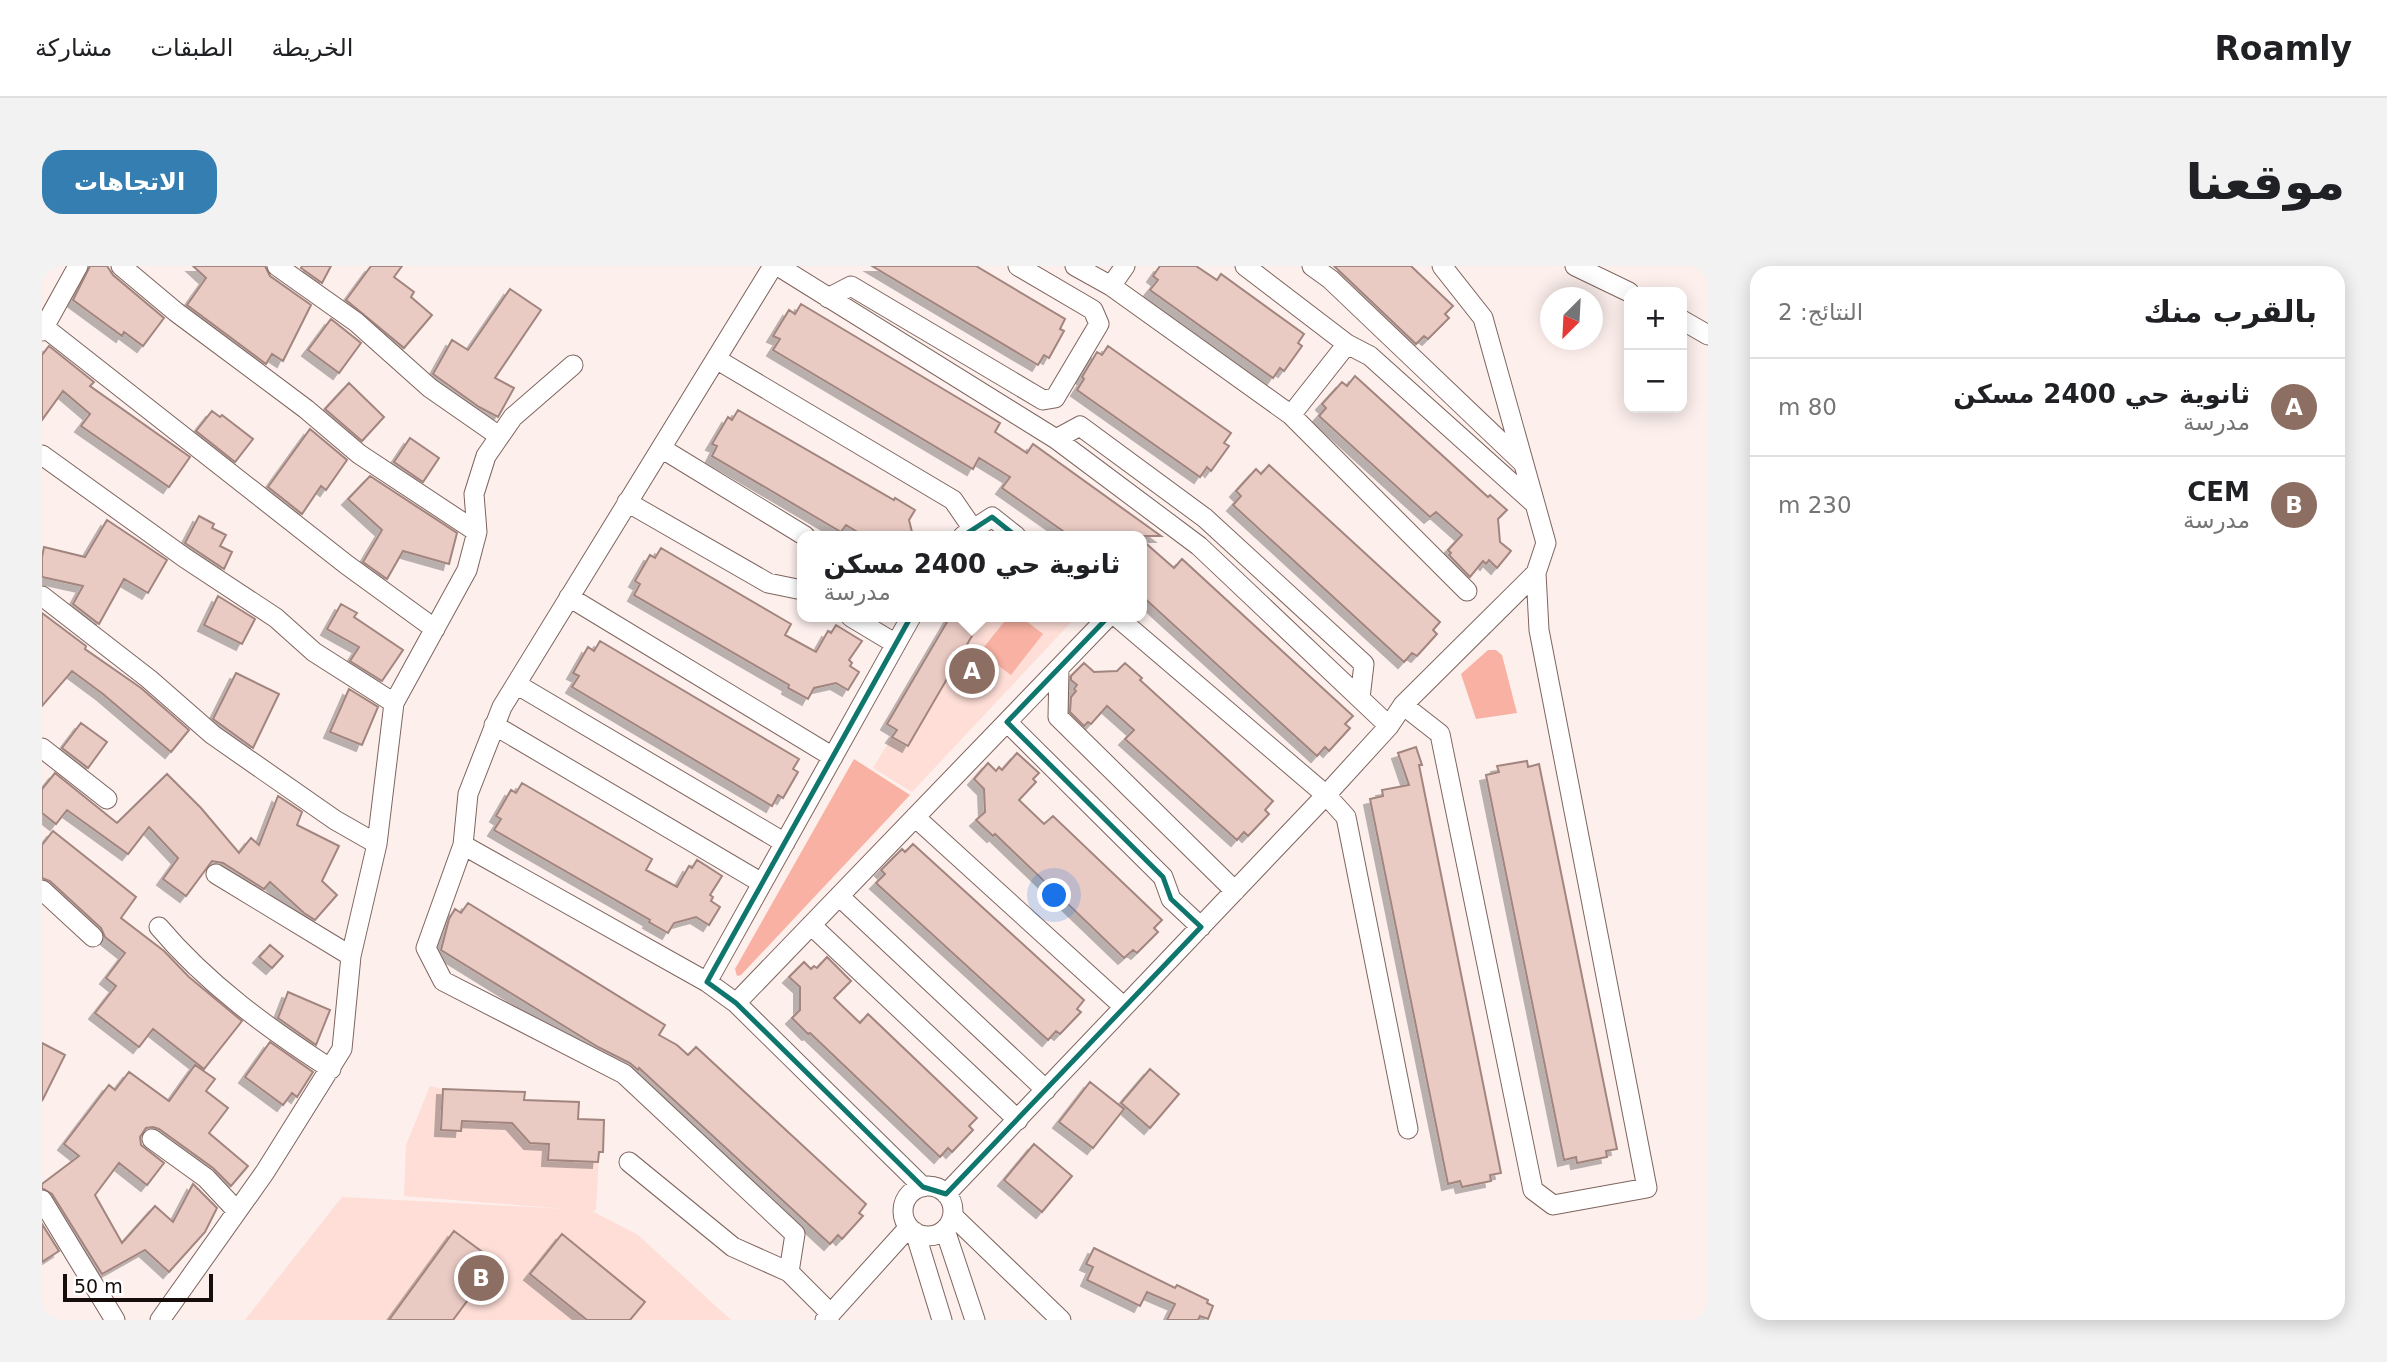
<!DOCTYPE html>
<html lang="ar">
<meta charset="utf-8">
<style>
:root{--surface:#fff;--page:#f2f2f2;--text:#202124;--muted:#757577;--line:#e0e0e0;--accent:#347eb1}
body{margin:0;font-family:"DejaVu Sans",Cairo,sans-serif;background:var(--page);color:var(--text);direction:rtl}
.controls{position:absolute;right:21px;top:21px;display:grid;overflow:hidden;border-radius:14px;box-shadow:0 4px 18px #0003}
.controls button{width:63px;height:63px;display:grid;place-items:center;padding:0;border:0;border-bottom:2px solid var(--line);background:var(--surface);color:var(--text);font:35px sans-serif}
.compass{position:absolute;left:1498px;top:21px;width:63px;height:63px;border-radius:50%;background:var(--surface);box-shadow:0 4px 18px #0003;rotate:204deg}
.scale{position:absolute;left:21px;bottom:18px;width:150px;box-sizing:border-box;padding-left:7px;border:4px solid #170d0a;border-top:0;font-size:19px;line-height:24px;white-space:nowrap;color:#170d0a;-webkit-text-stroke:5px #fff;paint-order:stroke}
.you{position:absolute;left:1013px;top:630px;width:24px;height:24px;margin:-18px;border:5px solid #fff;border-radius:50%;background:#1a73e8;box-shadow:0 0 0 10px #1a73e833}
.badge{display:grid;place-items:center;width:46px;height:46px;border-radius:50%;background:var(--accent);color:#fff;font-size:23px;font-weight:700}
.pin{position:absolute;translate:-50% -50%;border:4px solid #fff;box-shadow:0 2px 7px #0006}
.popup{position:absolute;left:755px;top:265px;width:350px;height:91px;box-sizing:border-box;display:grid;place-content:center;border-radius:14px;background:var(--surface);filter:drop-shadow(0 2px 5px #0005);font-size:23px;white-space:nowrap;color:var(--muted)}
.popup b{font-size:26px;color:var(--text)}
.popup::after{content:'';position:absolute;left:50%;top:100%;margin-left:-14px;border:14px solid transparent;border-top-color:var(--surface)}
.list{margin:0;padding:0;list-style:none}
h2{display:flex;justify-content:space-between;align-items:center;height:91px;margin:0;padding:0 28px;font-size:30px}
h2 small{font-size:23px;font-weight:400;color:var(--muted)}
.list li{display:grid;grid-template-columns:46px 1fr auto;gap:21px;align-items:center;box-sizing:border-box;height:98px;padding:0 28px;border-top:2px solid var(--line)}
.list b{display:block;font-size:26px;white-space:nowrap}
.list p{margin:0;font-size:23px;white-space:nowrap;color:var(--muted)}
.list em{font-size:23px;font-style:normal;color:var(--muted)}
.map{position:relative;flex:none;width:1666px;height:1054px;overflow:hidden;direction:ltr;border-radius:21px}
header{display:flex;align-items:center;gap:42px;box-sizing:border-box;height:98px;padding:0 35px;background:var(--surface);border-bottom:2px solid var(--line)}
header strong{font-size:33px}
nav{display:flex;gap:38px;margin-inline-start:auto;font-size:24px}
.intro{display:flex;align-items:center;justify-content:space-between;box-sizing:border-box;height:168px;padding:0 42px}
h1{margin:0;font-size:49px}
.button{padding:18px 32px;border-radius:21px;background:var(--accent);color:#fff;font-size:24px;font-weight:700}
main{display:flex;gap:42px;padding:0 42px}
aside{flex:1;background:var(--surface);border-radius:21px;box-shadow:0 4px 18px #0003}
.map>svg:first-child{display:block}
</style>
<header>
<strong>Roamly</strong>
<nav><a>الخريطة</a><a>الطبقات</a><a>مشاركة</a></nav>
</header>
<div class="intro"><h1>موقعنا</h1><a class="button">الاتجاهات</a></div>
<main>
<aside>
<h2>بالقرب منك<small>النتائج: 2</small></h2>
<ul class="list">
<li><span class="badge" style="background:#8d6e63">A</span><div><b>ثانوية حي 2400 مسكن</b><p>مدرسة</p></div><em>80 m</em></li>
<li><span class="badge" style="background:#8d6e63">B</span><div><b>CEM</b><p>مدرسة</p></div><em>230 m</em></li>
</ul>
</aside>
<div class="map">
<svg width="1666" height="1054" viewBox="0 0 1666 1054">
<defs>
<filter id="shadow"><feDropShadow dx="-6" dy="6" stdDeviation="0" flood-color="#0004"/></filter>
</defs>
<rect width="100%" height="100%" fill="#fcefec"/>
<path fill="#feded7" d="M908,351H1034L870,526L831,502L854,464L845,458Z
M388,820L401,823L483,826V834L537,836V853L562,854L561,886L557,887L554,944L550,945L596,969L689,1054H203L300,931L525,943L362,930L364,879Z"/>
<path fill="#f8b1a2" d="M966,351H979L1001,368L969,409L938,386Z
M1446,384H1454L1460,389L1475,447L1434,453L1419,408Z
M812,493L868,529L699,709L695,710L693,703Z"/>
<path fill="#eacbc4" stroke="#a2857f" stroke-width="2" filter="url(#shadow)" d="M48,0H65L71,9L122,52L101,80L82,66L80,70L31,34Z
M151,0H223L228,10L269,39L241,95L230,88L224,98L145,39L164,12Z
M260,0H289L280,17L259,2Z
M329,0H360L352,11L372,26L369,31L390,49L362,82L304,34Z
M830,0H934L1023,53L1018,63L1022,65L1007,92L1002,89L996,99Z
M1118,0H1154L1175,14L1179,8L1262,68L1256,77L1260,80L1242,105L1238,102L1231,112L1108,24L1116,14L1111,10Z
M1292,0H1369L1411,40L1403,48L1407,52L1386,73L1382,70L1374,78Z
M468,23L499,44L453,112L472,122L456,151L437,141L391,108L410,74L426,84Z
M759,38L958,157L953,166L985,187L991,178L1119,270H1028L960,222L968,211L937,192L931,203L731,84L738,73L731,70L747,44L753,48Z
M289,53L319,77L297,107L266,84Z
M7,80L52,116L48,120L148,191L127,221L39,160L48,148L21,125L0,154V89Z
M1066,80L1189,167L1182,177L1187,180L1169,205L1165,201L1158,211L1035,124L1042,113L1040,111L1055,86L1060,89Z
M1313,110L1446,231L1448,229L1465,244L1456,253L1458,276L1469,285L1455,302L1447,294L1444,298L1441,295L1428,311L1407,289L1409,287L1406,284L1420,269L1394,246L1388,251L1277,150L1284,142L1280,138L1300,116L1305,120Z
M307,117L342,151L320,175L283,143Z
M696,144L852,234L853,232L873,244L867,254L871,270H822L804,259L799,266L670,190L675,180L670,178L686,151L690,154Z
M170,145L178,151L180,149L211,173L193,196L154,165Z
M268,163L305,194L284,224L279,220L260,248L226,221Z
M368,172L397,192L381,216L352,196Z
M1227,199L1398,356L1391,364L1395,368L1375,390L1370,387L1362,396L1191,239L1199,230L1194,225L1214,203L1219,208Z
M328,210L415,267L407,298L361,285L345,313L321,296L340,264L306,233Z
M157,250L172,258L170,262L184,269L178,280L190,286L182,303L143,277Z
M65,254L125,294L106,327L82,313L57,358L31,338L41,320L0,311V291L2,281L43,291Z
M1100,274L1132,302L1140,293L1311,450L1303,458L1308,462L1287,485L1283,481L1275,490L1100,330Z
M619,282L749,358L743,369L774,386L786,365L789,367L794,359L820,375L807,394L810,397L808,400L817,406L806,424L794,417L772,422L766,433L746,422L747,419L592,329L598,318L593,315L608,289L613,292Z
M176,330L213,353L200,378L162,359Z
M299,338L315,347L312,351L361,384L340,415L308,395L317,381L285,363Z
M0,347L44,380L43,383L99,422L147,464L129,486L61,428L30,405L0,440Z
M908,351H941L866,480L850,471L855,464L845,458Z
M558,375L757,493L751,503L756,506L741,532L736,529L730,540L530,421L537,410L531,407L546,381L552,385Z
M1042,397L1052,406L1075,405L1083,397L1100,412L1098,414L1231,535L1223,544L1227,548L1206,570L1202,566L1195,574L1083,473L1092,464L1065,440L1049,458L1046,456L1042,460L1028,446L1029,431L1034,425L1032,423L1035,419L1029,414V410Z
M194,407L237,428L211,482L171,453Z
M307,423L336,441L320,479L288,466Z
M39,457L65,476L46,502L20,482Z
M1374,481L1380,499H1377L1459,907L1448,909L1449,915L1420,921L1418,915L1406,918L1328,533L1341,530L1340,524L1367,519L1356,487Z
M975,487L997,507L991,513L994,516L977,534L1002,558L1011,550L1120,654L1112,662L1116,666L1095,687L1091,684L1082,692L953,568L951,570L934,554L943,546L942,523L932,513L946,497L954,505L957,501L960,504Z
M1485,495L1486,501L1497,498L1575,883L1564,885L1565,891L1535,897L1534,891L1522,894L1444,509L1457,506L1455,500Z
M13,507L75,557L125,508L159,542L197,587L209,572L217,579L236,530L260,546L255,559L297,580L280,615L295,629L273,654L262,647L228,616L222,623L181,597L170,595L144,630L121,613L136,592L107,561L86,588L25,544L14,558L0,547V523Z
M480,517L610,593L604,604L635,621L647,600L650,602L655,594L680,610L668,629L671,631L669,635L678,641L667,659L654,651L632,657L626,667L607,656L608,654L452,564L459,553L454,550L469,524L474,527Z
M11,565L94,631L79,652L122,685L147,711L200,755L162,803L111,763L97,781L53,747L74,720L64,712L83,687L63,671L59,662L8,615L0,612V579Z
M871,578L1042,734L1035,743L1039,746L1018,768L1014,765L1006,774L834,617L843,608L839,604L860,583L863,586Z
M426,637L623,759L617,769L635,779L646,789L654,781L824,938L817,947L821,950L800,973L796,969L788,978L597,802L596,804L588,797L556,781L399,684L407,653L413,643L419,647Z
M228,679L241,690L230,702L217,691Z
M785,691L809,715L792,732L818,757L826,748L935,852L927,860L931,864L910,886L906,882L898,891L768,767L766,768L750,752L758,744V721L747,711L762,696L769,703L772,700L775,702Z
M246,726L288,744L274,779L236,752Z
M228,776L271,806L255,831L250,827L241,839L203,811Z
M0,777L23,789L0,835Z
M153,799L173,813L164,825L186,842L167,867L206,900L189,920L171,902L117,863L111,861L104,862L98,871L99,879L122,897L105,919L77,897L53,929L80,977L113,940L131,956L151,918L175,942L163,966L127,1006L103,984L60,1008L10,928L0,922V918L37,890L22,878L67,819L73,824L87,806L127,835Z
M1108,803L1137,828L1108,862L1079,837Z
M1048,816L1082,843L1051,882L1017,856Z
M401,823L483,826L482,834L537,836L536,853L562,854L561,886H557L556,896L506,894L507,878L488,877L470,857L420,855L419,865L399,864Z
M992,878L1030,910L1000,946L962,914Z
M0,958L17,985L0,996Z
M412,965L454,996L411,1054H347Z
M520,968L603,1036L588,1054H545L488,1008Z
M1052,982L1133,1022L1135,1019L1166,1034L1165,1037L1171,1040L1166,1053L1158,1050L1156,1054H1125L1133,1038L1105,1026L1098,1040L1045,1014L1051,1001L1044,998Z"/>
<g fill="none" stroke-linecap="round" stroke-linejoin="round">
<g stroke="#7f645e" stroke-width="21">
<path id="minor" d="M79,0L134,46L264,143L317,188L435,266
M235,0L314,56L388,122L457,170
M731,0L460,441L426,528L421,579L384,682L401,715L582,808L753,968L747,1006L789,1048
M736,0L1014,173L1157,280L1347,460
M1033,0L1069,20L1249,149L1425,325
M1203,0L1305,78
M1270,0L1288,13L1480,196
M1533,0L1587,26
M1069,20L1083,0
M786,32L809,20L1001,134L1013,132L1057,58L1051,44L976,0
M1640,54L1666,69
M2,61L305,299L393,363
M0,65L36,0
M674,93L911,234L931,263
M1249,149L1305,78L1328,90L1493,238
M1014,173L1038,160L1163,252L1322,398L1318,432
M619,182L763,270
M0,189L143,292L234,352L272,386L352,437
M585,236L726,317L760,324
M921,270L950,251L974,270
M0,330L107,413L171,469L293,554L335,578
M527,331L791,491
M809,351L854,378
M1075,351L1284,529L1304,551L1366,863
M1017,402L1016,451L1193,625
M474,418L743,577
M1361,439L1398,468L1491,924L1511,939L1605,922L1497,364L1494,307
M965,456L1121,611L1129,633L1159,661
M452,459L720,617
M0,482L65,533
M873,551L1082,741
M421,579L665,716L694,737L881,921
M174,608L309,690
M0,624L51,671
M797,630L1004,824
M769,659L976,854
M117,661C165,718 227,763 289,803
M665,716L869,351
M694,737L1066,351
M110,873L164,912L195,945
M587,896L691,981L747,1006
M861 945a25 25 0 1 1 50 0a25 25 0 1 1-50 0Z
M904,928L1284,529L1347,460L1361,439L1494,307L1504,277L1441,52L1400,0
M0,934L73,1054
M911,950L1019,1054
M903,964L933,1054
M873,966L900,1054
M118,1054L223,906L300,783L309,690L335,578L352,437L425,304L435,266L432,228L444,190L471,151L531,99
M783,1054L867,961"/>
</g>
<use href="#minor" stroke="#fff" stroke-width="19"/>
</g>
<path fill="none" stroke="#0f766e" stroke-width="5" stroke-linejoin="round" d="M950,251L1070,347L965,456L1121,611L1129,633L1159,661L904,928L881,921L694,737L665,716L910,277Z"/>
</svg>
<div class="controls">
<button>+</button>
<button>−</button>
</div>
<svg class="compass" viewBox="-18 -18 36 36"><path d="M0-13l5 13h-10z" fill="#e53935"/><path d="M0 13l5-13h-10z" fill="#757577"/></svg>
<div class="scale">50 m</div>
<div class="you"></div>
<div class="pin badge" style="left:930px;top:405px;background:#8d6e63">A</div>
<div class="popup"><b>ثانوية حي 2400 مسكن</b>مدرسة</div>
<div class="pin badge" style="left:439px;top:1012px;background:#8d6e63">B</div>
</div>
</main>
